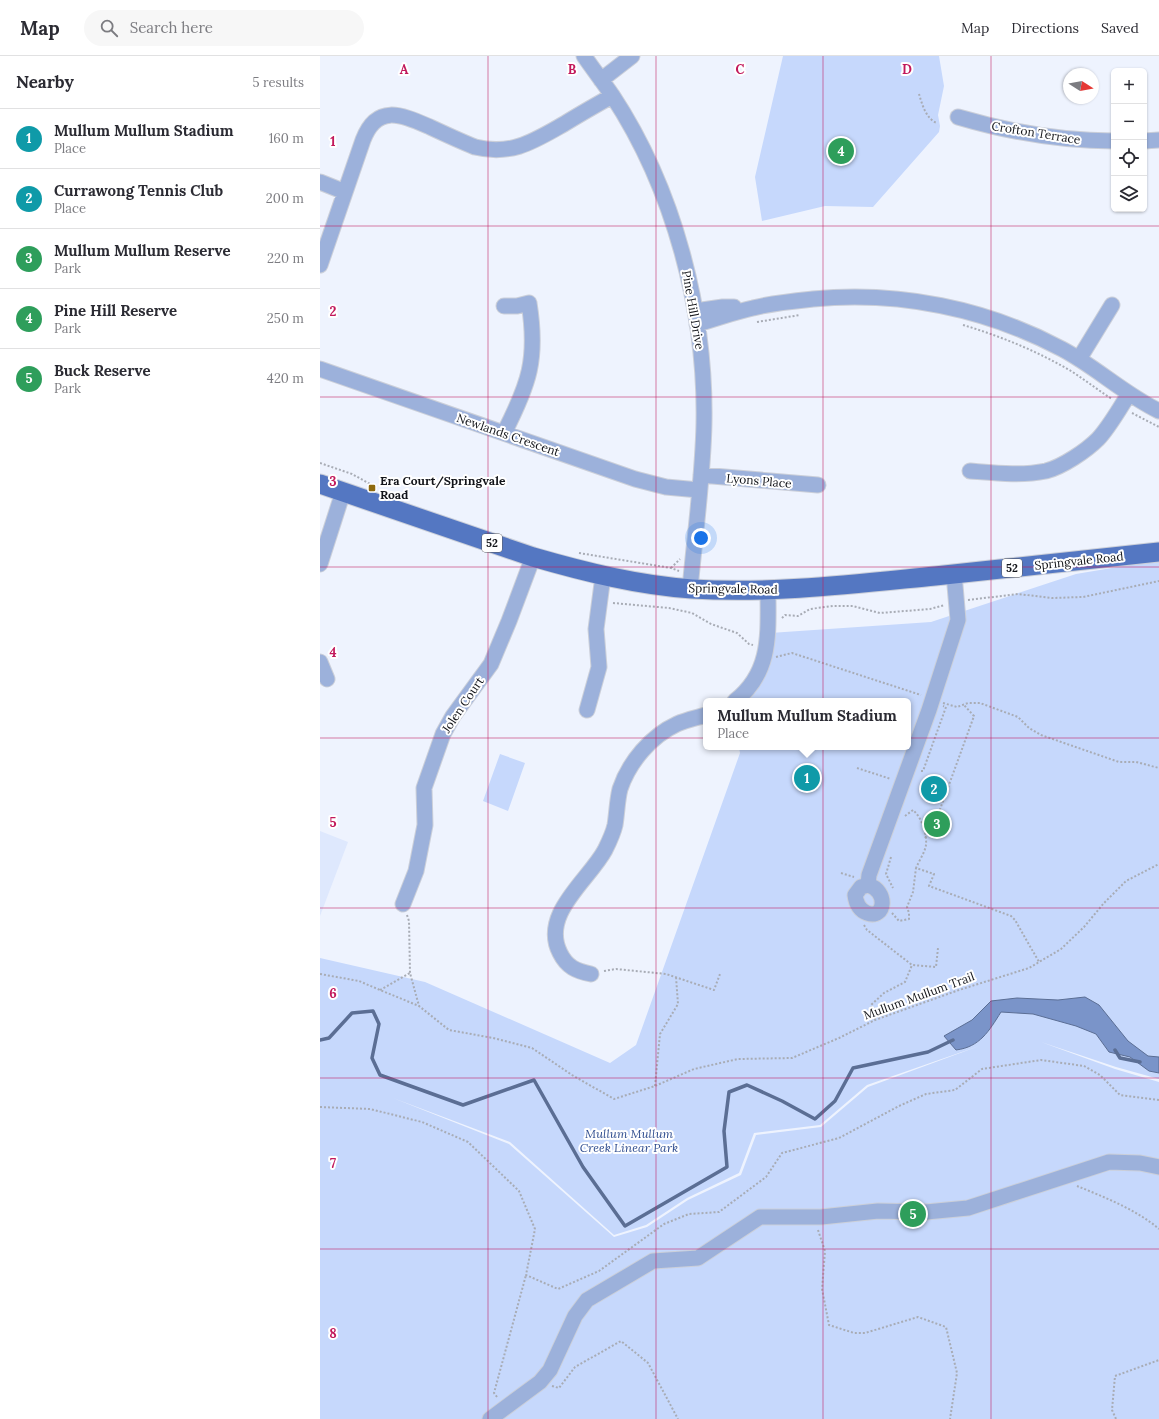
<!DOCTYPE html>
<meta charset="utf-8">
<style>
:root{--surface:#fff;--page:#f7f7f7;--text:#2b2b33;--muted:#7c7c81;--line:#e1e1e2;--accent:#8e6a0e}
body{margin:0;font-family:Lora,serif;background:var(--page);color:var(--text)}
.controls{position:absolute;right:12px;top:12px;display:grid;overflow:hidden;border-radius:6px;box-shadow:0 1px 3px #0004}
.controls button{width:36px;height:36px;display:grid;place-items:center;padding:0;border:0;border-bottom:1px solid var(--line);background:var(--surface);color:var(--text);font:20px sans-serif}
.compass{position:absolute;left:743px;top:12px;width:36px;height:36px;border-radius:50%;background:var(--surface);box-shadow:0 1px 3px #0004;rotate:101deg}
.you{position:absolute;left:381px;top:482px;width:14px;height:14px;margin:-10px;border:3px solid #fff;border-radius:50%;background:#1a73e8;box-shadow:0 0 0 6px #1a73e833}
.badge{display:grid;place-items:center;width:26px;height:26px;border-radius:50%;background:var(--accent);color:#fff;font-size:13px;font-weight:700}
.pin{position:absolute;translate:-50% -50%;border:2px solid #fff;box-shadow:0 1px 4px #0006}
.popup{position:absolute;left:383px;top:642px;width:208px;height:52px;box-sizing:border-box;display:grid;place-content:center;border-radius:6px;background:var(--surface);filter:drop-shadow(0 1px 3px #0005);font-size:13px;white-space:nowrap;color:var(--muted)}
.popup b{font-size:15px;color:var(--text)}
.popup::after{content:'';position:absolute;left:50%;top:100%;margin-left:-8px;border:8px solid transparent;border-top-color:var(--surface)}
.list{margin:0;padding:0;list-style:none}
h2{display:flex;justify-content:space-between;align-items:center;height:52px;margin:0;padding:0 16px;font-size:17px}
h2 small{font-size:13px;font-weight:400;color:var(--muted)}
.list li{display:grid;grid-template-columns:26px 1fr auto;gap:12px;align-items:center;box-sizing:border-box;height:60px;padding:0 16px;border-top:1px solid var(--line)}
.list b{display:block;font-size:15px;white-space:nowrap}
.list p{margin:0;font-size:13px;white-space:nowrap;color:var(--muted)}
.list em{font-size:13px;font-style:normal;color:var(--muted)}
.icon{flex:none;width:22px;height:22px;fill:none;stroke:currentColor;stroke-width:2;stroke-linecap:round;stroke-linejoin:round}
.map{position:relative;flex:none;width:839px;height:1363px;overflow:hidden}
header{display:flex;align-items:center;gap:24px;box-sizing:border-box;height:56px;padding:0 20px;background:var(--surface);border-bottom:1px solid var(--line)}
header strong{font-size:19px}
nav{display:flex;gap:22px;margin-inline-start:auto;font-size:14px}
.search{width:280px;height:36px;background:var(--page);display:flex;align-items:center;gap:10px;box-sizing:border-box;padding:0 14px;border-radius:22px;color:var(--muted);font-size:15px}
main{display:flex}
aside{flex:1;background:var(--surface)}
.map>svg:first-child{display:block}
</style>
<header>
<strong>Map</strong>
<div class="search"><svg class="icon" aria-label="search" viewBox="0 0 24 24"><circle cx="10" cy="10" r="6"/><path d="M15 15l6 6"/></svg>Search here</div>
<nav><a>Map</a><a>Directions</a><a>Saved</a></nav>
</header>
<main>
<aside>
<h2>Nearby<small>5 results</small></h2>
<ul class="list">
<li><span class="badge" style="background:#0f9aa8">1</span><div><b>Mullum Mullum Stadium</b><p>Place</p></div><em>160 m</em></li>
<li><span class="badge" style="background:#0f9aa8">2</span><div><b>Currawong Tennis Club</b><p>Place</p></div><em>200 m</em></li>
<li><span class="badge" style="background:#2e9e5b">3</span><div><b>Mullum Mullum Reserve</b><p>Park</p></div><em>220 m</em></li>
<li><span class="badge" style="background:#2e9e5b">4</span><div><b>Pine Hill Reserve</b><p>Park</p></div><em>250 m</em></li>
<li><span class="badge" style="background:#2e9e5b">5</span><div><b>Buck Reserve</b><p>Park</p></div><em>420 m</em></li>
</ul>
</aside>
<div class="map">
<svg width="839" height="1363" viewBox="0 0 839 1363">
<rect width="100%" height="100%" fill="#eef3fe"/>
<path fill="#dee8fd" d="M0,775L28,786L0,860Z"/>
<path fill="#c6d8fc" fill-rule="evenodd" d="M463,0H619L624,30L618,59L620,70L619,76L553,151L505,150L442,165L435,121Z
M839,504V1023L796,1011L721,986L795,1013L839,1026V1363H0V902L105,926L290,1007L316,989L420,697L419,691H588V645H425L450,577L611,566L756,518ZM659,990L548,1031L501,1071L436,1079L421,1119L368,1144L327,1171L294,1181L189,1088L73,1042L190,1086L294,1179L326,1169L367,1142L419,1117L434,1077L500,1069L547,1029Z
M180,698L205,707L188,755L163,745Z"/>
<path fill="#7a94c9" stroke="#5b6e94" d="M765,941L779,949L808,985L828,1000L839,1001V1017L829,1015L810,1001L789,996L776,978L756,970L713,958L681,956C669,975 660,991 636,994L624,980L652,964L671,945L697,942L738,944Z"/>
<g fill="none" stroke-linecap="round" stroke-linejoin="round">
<path stroke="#5b6e94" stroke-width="3.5" d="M0,984L9,982L32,957L53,955L59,968L52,1002L60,1019L143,1049L214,1024L263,1111L305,1170L407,1111L404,1075L409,1036L427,1029L462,1045L495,1063L515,1045L533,1012L608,996L633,984
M795,994L800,1002L820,1006"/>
<g stroke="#cbcfd9" stroke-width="17">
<path id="minor" d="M264,0C273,13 283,26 292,39C354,133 386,255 384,367C383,422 375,477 370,533
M281,24L312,0
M638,61C689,76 741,85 794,85
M824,85L839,84
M0,126L25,136
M0,209L43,84C57,47 82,59 110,71C125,78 140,85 155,91C192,100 214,85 244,68C260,58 276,49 292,40
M184,250H197L209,247C218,303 209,328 184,377
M375,255L403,251H414
M377,268C396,263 414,256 433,252C452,247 473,245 493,243C579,235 665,252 742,293C776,311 804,338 839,355
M759,303L792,249
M0,313L315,423L346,431L379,434
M650,415C675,417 701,420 726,415C742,411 766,395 778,383C790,370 799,353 809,338
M381,419L498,429
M0,508L23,436
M0,606L7,623
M415,645C452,616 448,577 448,535
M267,654L279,611L276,573L283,520
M548,829L549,819L609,654L638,564L634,518
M548,829C568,834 566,864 547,857C539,854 536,847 535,839L541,831Z
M83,848L96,815L105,769L104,732L123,678L133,660L171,608L189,565L213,501
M271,918C256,915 247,911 240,897C220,858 269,824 285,794C289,786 293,778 295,769C297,757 297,745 300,733C309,706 331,680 357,668C366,664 376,662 386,659
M170,1363L220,1326L230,1314L255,1260L267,1244L333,1205L378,1202L440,1161H501L558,1155L606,1156L648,1152L789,1106L820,1107L839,1111"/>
</g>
<g stroke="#cbcfd9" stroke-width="21">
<path id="major" d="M0,428L213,501C265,516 317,529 372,533C453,538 534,528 615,520C690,512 764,504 839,496"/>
</g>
<path stroke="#a8acb5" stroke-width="2" stroke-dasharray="2 2" stroke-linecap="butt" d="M599,38C602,48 606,63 617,67
M437,266L480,259
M643,269C680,280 717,295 751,315C765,324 778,334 792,343
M812,357L839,371
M0,407L32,418L52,429
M259,497L351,512L359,515
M351,512L360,503
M648,544L698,538L732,542L763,541L839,525
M293,547L349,552L372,557L391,568L417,577L429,588L433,589
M462,562L465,559L478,560L490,553L513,550H533L560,557L610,553L625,549
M456,601L472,597L601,639
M623,647L637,651L648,647H660L698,661L709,672L721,679L799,706H816L839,712
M537,712L571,723
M601,715H603L626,651L623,650
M585,760L593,754C602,762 607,777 606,789C605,796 599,805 596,812
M605,782L614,770L654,660L643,648
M571,801L566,818L573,832
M521,817L534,821
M572,857L579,865L589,863V857L587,851L593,836L596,812L614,818L609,830L691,860L695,864L719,906
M87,859L89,865L90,917L99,950
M544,869L547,874L592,909L616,911L618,892
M284,915L296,913L346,918L394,934L400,918
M0,918L39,925L60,934L99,950L129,974L173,982L212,992L252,1019L294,1043L335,1030L374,1013L418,1003L472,1002L519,982L555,964L639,934L709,912L741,893L764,871L784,847L806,825L839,808
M60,934L90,917
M555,964L551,949L564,937L585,926L592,909
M335,1030L340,978L358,948L356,921
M0,1051L50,1053L102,1066L148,1086L199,1135L215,1173L206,1219L238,1233L279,1215L344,1168L369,1158L399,1156L446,1121L462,1097L519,1082L579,1050L606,1038L635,1034L662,1013L721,1004L764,1010L780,1019L800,1039L839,1044
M757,1130C784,1141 817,1154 839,1173
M498,1174L505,1195L502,1233L509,1269L534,1277H545L598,1261L626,1271L637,1317L630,1363
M232,1330L239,1332L255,1311L301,1285L328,1307L358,1363
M177,1341L174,1337L206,1219
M796,1363L792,1354L795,1320L839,1304"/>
<use href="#minor" stroke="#9cb1db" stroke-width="15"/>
<use href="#major" stroke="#5477c2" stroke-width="19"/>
</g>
<path fill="none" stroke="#c2185b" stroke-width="1" stroke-opacity="0.55" d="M168,0V1363M336,0V1363M503,0V1363M671,0V1363M0,170H839M0,341H839M0,511H839M0,682H839M0,852H839M0,1022H839M0,1193H839"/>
<rect fill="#8e6a0e" stroke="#fff" stroke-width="1.5" x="48" y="428" width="8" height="8" rx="2"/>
<g text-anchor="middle" stroke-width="4" stroke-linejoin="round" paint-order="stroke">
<g fill="#fff" stroke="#595a5e" stroke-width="1">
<rect x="162" y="478" width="20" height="18" rx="3"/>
<rect x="682" y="503" width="20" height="18" rx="3"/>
</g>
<g font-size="11" font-weight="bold" fill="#121419">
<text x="172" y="491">52</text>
<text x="692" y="516">52</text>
</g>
<g font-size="12" fill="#121419" stroke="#fff">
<text transform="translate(716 77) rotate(9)" y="4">Crofton Terrace</text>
<text transform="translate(373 254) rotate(80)" y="4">Pine Hill Drive</text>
<text transform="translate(188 379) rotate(19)" y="4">Newlands Crescent</text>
<text transform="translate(439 425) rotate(5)" y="4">Lyons Place</text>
<text transform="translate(759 505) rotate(-6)" y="4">Springvale Road</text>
<text transform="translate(413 533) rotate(1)" y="4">Springvale Road</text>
<text transform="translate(143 649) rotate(-56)" y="4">Jolen Court</text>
<text transform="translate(599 940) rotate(-20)" y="4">Mullum Mullum Trail</text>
</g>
<g font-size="12" font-weight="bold" fill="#121419" stroke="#fff" text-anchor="start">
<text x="60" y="429">Era Court/Springvale<tspan x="60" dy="14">Road</tspan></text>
</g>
<g font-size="12" font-style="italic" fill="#304e90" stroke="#fff">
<text x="309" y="1082">Mullum Mullum<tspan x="309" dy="14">Creek Linear Park</tspan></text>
</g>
</g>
<g font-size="13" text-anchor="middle" font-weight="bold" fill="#c2185b" stroke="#fff" stroke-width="4" stroke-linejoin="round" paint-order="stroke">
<text x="84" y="18">A</text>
<text x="252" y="18">B</text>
<text x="420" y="18">C</text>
<text x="587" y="18">D</text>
<text x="13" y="90">1</text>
<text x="13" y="260">2</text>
<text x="13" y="430">3</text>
<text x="13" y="601">4</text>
<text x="13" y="771">5</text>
<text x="13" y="942">6</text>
<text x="13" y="1112">7</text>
<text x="13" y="1282">8</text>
</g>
</svg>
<div class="controls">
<button>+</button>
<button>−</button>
<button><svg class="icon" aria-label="locate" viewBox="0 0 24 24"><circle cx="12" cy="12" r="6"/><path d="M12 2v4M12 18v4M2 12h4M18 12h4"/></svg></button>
<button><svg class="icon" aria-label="layers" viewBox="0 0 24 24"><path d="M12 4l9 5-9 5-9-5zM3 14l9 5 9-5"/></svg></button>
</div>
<svg class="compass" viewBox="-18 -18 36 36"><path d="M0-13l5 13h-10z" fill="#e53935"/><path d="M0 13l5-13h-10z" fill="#7c7c81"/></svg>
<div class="you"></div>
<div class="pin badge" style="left:487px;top:722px;background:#0f9aa8">1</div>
<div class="popup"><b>Mullum Mullum Stadium</b>Place</div>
<div class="pin badge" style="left:614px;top:733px;background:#0f9aa8">2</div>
<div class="pin badge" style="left:617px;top:768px;background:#2e9e5b">3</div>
<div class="pin badge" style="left:521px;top:95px;background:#2e9e5b">4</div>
<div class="pin badge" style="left:593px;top:1158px;background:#2e9e5b">5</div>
</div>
</main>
